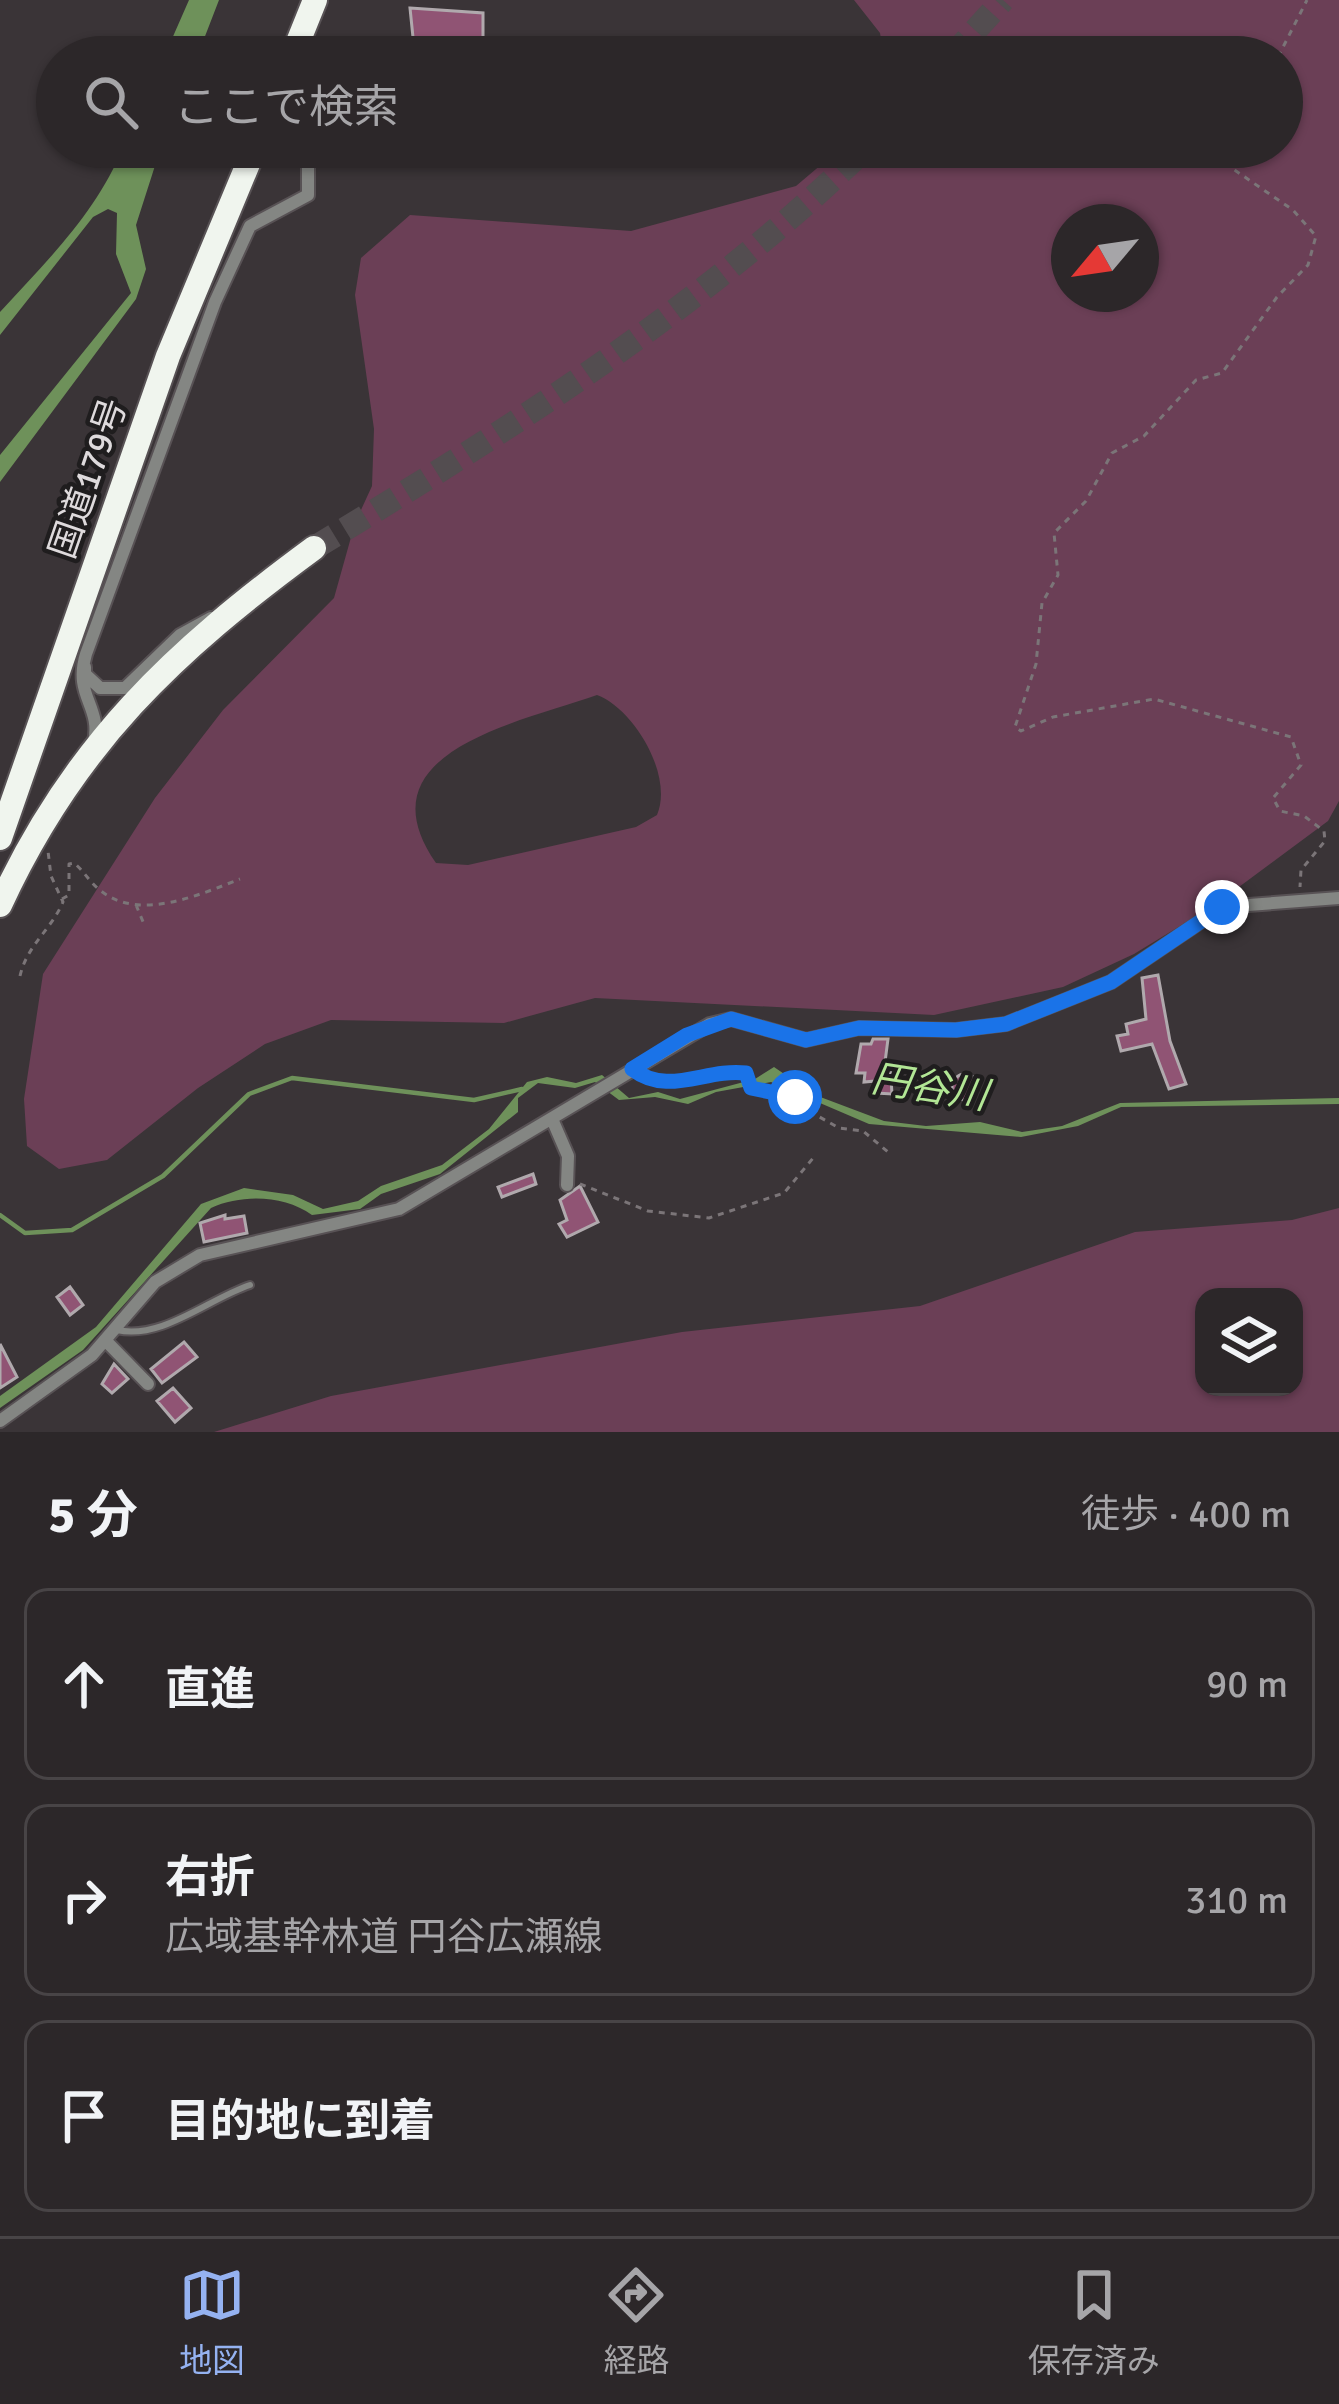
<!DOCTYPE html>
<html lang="ja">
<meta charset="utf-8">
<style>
:root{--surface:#2c2729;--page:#342f31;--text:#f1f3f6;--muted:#a6a5a8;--line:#484446;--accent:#95b2f1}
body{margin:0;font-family:Signika,"Noto Sans JP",sans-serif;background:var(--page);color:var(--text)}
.controls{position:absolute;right:36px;bottom:36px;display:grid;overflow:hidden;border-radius:24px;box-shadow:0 3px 9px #0004}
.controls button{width:108px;height:108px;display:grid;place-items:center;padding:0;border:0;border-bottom:3px solid var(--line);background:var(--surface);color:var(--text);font:60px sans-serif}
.compass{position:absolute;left:1051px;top:204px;width:108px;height:108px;border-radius:50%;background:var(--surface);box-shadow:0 3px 9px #0004;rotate:241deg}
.stop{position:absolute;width:36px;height:36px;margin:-27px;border:9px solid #1a73e8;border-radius:50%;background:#fff}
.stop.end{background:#1a73e8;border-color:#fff;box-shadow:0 3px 12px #0008}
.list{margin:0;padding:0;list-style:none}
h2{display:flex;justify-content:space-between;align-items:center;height:156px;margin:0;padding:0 48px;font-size:51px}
h2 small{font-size:39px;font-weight:400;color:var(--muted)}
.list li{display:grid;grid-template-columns:78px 1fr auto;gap:36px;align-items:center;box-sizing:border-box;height:192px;margin:0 24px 24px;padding:0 24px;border:3px solid var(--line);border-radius:24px}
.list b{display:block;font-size:45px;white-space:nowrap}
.list p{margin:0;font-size:39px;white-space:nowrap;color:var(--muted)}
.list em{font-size:39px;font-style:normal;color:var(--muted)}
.icon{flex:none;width:66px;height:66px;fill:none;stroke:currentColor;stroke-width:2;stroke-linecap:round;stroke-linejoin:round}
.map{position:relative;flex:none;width:1339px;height:1432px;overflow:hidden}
.search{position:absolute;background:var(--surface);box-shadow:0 3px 9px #0004;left:36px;right:36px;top:36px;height:132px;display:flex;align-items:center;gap:30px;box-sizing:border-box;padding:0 42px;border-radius:66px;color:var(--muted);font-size:45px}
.sheet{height:804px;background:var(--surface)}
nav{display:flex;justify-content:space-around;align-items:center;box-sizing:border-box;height:168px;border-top:3px solid var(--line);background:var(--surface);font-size:33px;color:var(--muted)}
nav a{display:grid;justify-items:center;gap:6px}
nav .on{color:var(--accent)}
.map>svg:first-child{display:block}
</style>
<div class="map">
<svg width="1339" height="1432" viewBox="0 0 1339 1432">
<rect width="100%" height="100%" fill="#3a3437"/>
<path fill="#6b3f56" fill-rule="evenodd" d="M854,0H1339V801L1328,821L1216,904L1134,954L1063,987L934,1015L595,998L504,1023L331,1020L265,1044L198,1088L107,1160L59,1169L27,1146L24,1099L43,974L155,798L223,710L334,598L355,523L372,486L374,429L355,295L361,258L410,215L631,231L796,186L842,147H1282V57H884L880,33ZM1069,222H1141V294H1069ZM597,695C633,708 674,775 657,815L636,827L468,865L436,863C358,751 522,722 597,695Z
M1339,1208V1432H214L331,1396L682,1332L920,1306L1135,1232L1292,1220ZM1294,1297V1387H1204V1297Z"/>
<path fill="#6e915a" d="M189,0H219L197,57H164Z
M123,147H161L136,225L146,269L136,299L0,482V455L131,293L116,254L117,213L108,209L93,217L0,335V312C46,262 98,211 123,147Z
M774,1067L815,1095L884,1121L926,1126L980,1122L1022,1132L1062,1126L1120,1103L1339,1098V1104L1121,1107L1078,1126L1021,1137L869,1124L771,1082L716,1092L688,1104L655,1097L619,1100L595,1082L575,1088L538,1083L518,1098V1112L440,1174L381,1194L360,1209L312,1215C284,1195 242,1194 211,1208L83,1350L0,1408V1396L96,1327L201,1204L244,1188L293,1195L323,1209L358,1201L381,1186L442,1165L489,1129L527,1082L547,1077L576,1083L602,1075L629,1098L658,1092L680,1099L755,1079Z"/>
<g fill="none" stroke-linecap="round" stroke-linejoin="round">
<path stroke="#6e915a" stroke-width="4.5" d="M0,1215L25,1233L72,1230L163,1176L249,1094L292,1078L474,1100L522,1089"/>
</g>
<path fill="#905474" stroke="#b0a9ad" stroke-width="3" d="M410,8L483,13V57H415Z
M409,147H453L451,161H409Z
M1158,975L1170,1041L1186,1084L1169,1089L1152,1044L1121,1051L1117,1036L1128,1034L1126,1024L1146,1019L1142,978Z
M873,1039H888L885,1062L890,1063L892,1094L876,1093V1081L864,1082L865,1073H856L861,1044H871Z
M952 1087a13 13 0 1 1 26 0a13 13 0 1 1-26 0Z
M533,1174L536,1184L502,1197L498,1187Z
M580,1186L598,1222L567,1237L559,1224L567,1220L560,1200Z
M225,1215V1219L244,1216L247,1233L204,1242L200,1223Z
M70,1287L83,1305L70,1315L57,1297Z
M184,1342L197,1357L162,1383L151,1369Z
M0,1344L17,1377L0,1388Z
M114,1364L128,1379L112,1393L102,1384Z
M173,1388L191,1408L175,1422L157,1401Z"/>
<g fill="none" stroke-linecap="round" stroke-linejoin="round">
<path stroke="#534d50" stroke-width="24" stroke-dasharray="24 12" stroke-linecap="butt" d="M951,57L1003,0
M314,548C510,429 702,308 867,147"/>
<g stroke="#585255" stroke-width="10">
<path id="lane" d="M117,1330C162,1340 208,1299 250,1285"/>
</g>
<g stroke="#585255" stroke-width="16">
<path id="street" d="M85,667V674L100,688H125L180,635L211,618
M94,742C102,706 73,696 86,654L215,302L250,226L308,195V163L289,147
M552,1119L568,1156L567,1185
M106,1341L148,1384
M0,1421L92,1355L155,1282L200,1255L399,1209L710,1024L731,1019L806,1040L859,1028L956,1030L1006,1024L1111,982L1222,907L1339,898"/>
</g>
<g stroke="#585255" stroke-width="28">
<path id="highway" d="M292,57L315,0
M0,838L168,356L255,147
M0,905C74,744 174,651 314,548"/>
</g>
<path stroke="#7b7578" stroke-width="3" stroke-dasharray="6 6" stroke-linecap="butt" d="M1278,57L1307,0
M1235,147L1233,169L1293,210L1316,236L1308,265L1277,297L1222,373L1196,380L1144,436L1112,453L1086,501L1054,533L1058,575L1042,603L1036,664L1015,727L1021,731L1053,717L1154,699L1291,737L1301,765L1273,798L1280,811L1304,816L1324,831L1325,841L1301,870L1300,887
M62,899L69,895V864L74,863C84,871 90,883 101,891C140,922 201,894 240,879
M136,905L144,924
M20,976C27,945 51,930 63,902L51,876L48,851
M648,1078C684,1087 710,1069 745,1073L751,1088L787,1092L800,1106L839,1128L863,1131L888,1152
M580,1184L648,1211L709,1218L784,1193L814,1157"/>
<use href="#lane" stroke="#848683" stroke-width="6"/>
<use href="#street" stroke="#848683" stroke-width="12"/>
<use href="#highway" stroke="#f0f5ee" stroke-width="24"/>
</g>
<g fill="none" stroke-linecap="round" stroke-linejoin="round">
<path stroke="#1a73e8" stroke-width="15" d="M795,1097L751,1088L746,1073C705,1068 669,1097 632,1069L687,1035L731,1019L806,1040L859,1028L956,1030L1006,1024L1111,982L1222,907"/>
</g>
<g text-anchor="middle" stroke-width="9" stroke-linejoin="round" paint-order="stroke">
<g font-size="36" fill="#dedadc" stroke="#1f1d1e">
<text transform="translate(87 478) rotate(-71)" y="13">国道179号</text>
</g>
<g font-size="39" font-style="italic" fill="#b2e695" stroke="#1f1d1e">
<text transform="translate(930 1086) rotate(9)" y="14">円谷川</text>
</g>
</g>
</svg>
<div class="controls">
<button><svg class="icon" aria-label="layers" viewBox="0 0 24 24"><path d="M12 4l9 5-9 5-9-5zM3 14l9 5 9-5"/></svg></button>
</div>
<svg class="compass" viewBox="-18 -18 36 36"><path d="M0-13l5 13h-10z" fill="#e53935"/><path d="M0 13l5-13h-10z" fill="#a6a5a8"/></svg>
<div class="stop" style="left:795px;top:1097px"></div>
<div class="stop end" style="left:1222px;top:907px"></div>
<div class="search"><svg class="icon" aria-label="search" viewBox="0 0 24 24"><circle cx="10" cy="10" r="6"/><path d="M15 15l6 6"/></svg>ここで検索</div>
</div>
<section class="sheet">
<h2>5 分<small>徒歩 · 400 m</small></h2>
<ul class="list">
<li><svg class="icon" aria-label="ahead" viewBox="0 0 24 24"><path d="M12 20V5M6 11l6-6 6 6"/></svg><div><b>直進</b></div><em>90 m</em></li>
<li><svg class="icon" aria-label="right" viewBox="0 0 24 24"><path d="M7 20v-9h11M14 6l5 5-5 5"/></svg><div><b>右折</b><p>広域基幹林道 円谷広瀬線</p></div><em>310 m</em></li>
<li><svg class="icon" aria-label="arrive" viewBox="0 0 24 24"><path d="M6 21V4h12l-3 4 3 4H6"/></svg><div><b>目的地に到着</b></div></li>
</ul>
</section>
<nav>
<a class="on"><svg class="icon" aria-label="map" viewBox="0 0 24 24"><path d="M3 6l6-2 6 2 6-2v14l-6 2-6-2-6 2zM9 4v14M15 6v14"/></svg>地図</a>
<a><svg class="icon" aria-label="directions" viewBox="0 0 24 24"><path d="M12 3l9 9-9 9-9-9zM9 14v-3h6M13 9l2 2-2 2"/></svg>経路</a>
<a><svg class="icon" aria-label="saved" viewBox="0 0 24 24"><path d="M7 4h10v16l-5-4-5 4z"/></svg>保存済み</a>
</nav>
